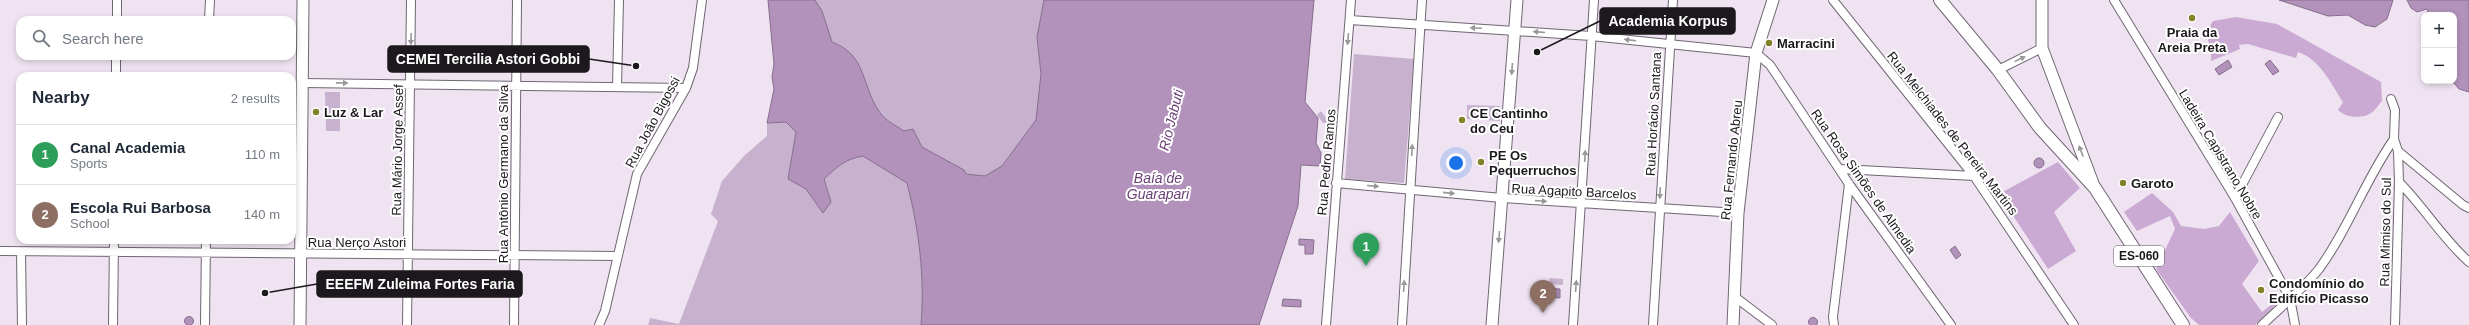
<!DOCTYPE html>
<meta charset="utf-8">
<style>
:root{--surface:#fff;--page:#f6f6f7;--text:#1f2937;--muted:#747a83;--line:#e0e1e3;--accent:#111827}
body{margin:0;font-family:Helvetica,sans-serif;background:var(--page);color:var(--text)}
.controls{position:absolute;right:12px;top:12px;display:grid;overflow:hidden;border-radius:8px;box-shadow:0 2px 6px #0003}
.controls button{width:36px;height:36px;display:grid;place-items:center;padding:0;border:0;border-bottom:1px solid var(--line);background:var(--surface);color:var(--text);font:20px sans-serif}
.you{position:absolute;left:1456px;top:163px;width:14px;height:14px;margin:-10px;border:3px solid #fff;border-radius:50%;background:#1a73e8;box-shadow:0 0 0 6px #1a73e833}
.badge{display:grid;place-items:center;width:26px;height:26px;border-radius:50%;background:var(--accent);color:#fff;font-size:13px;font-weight:700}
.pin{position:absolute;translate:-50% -33px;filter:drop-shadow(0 1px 2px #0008)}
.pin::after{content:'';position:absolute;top:21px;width:14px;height:12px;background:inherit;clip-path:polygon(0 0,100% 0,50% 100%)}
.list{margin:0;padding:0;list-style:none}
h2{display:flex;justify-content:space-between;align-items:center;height:52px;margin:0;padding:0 16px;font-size:17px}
h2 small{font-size:13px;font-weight:400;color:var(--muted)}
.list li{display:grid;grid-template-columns:26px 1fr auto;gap:12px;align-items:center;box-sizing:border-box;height:60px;padding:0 16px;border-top:1px solid var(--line)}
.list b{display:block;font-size:15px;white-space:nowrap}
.list p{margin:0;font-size:13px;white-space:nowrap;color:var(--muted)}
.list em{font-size:13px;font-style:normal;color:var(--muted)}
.icon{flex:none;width:22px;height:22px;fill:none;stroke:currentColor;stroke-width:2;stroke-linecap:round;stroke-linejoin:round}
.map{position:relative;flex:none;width:2469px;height:325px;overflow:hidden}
.search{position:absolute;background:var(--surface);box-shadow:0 2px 6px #0003;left:16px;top:16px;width:280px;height:44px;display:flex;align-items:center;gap:10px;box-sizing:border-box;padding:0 14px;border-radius:12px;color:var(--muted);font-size:15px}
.panel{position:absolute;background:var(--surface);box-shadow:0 2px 6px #0003;left:16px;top:72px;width:280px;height:172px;border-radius:12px}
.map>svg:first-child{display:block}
</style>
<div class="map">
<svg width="2469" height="325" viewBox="0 0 2469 325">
<rect width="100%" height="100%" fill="#efe3f2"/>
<path fill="#c8b1cf" d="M815,0H1044L1037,37L1041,74L1036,120L1002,166L985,176L965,174L964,170L922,147L913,129L904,131C897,126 887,121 882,115C860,90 868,54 832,42L822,11Z
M1354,54L1414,59L1404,183L1345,179Z
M325,92H340V131H326Z
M1467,105L1500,106V121L1467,119Z
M1321,111L1327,119V123H1323L1317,115Z
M786,122L796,132L788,179L806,189L823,212L831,202L824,179C837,167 845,159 863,156L907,183C919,230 925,278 921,325H648L650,318L679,324L718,221L711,214L722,181L744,156L767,136V123Z
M1550,278L1563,279V285L1549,284Z"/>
<path fill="#caa9d3" d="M2236,17L2277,24L2381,82L2382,101C2379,104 2375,111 2371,113C2362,119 2346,118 2338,110L2343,102C2331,84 2320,59 2298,52L2296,58L2248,44L2239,45L2240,49L2211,61C2213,44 2201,38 2213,21Z
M2058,162L2080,188L2054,212L2076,251L2048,269L1999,194Z
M2152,193L2173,212L2181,226L2204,229L2219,226L2230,212L2259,261L2242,284L2262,312L2275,302L2277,304L2255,325H2199L2191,318L2156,269L2175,229L2170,216L2137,231L2124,212Z"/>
<path fill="#b292bb" stroke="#856d8c" d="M768,0H815L822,11L832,42C868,55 861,88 881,114C886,121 897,126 904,131L913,129L922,147L964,170L966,174L985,176L1002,166L1036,120L1041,74L1037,37L1044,0H1314L1305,102L1318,118L1316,143L1321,153L1320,166L1301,165L1298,206L1259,325H921C925,278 919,229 907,183L863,156C845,159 837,167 824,179L831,202L823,213L806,189L788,179L796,132L786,122L767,123L774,89L772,77L774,64Z
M2279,0H2393L2387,19L2375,27L2365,25L2348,15L2328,16Z
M2407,0H2469V92L2459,89L2454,83L2445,81H2454V15H2425L2428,11L2427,9L2417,12L2411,8Z
M2228,60L2232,67L2219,75L2215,69Z
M2270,60L2279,71L2273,75L2265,64Z
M2034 163a5 5 0 1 1 10 0a5 5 0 1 1-10 0Z
M1299,239L1314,240L1313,254H1305V245H1299Z
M1955,246L1961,255L1956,259L1950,250Z
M1542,288L1560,289V298L1542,297Z
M1283,299L1301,300V307L1282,306Z
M184.5 321a4.5 4.5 0 1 1 9 0a4.5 4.5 0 1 1-9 0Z
M1808.5 322a4.5 4.5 0 1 1 9 0a4.5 4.5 0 1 1-9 0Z"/>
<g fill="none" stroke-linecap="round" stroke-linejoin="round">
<g stroke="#706673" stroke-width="10">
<path id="street" d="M1833,0L1974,176L2074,325
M2114,0L2235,198L2290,298L2295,325
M117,20V0
M209,20L210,0
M1350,20L1591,36L1756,53L1770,65L1849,184L1951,325
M1998,70L2042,48
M116,76V56
M303,83L686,88
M617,87L619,0
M2391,99L2395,110L2394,139L2398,151L2399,182L2395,325
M2398,151L2463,205L2469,208
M1841,169L1974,176
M2399,182C2424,207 2442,238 2469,262
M1336,183L1502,198L1738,213
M2235,198L2278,117
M0,251L618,256
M21,252L22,325
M1735,297L1772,325
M113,325L114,240
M205,325L206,240
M407,325L411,0
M514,325L517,0
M599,325L605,311L637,174L686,88L693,68L702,0
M1326,325L1351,0
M1402,325L1422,0
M1573,325L1594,0
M1653,325L1673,0
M1834,325L1833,317L1849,184
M2262,325C2281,307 2303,289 2319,269C2349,228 2365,180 2394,139"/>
</g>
<g stroke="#706673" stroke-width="13">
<path id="secondary" d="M2042,0V48L2094,186
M300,325L303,0
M1492,325L1517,0
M1733,325L1738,213L1756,53L1773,0"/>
</g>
<g stroke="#706673" stroke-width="14">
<path id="primary" d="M1940,0L1998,70L2040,128L2095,188L2183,325"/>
</g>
<use href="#street" stroke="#fff" stroke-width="8"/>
<use href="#secondary" stroke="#fff" stroke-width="11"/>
<use href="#primary" stroke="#fff" stroke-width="12"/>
</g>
<defs><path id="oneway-solid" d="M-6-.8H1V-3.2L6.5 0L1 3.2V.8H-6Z"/></defs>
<g fill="#999799">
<use href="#oneway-solid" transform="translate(1476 28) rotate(-177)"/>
<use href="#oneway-solid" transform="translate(1539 32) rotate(-175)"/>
<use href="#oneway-solid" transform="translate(411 39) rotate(91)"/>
<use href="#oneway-solid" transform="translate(1348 39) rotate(95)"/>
<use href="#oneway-solid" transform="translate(1630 40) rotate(-173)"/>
<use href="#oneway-solid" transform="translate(2020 59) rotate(-26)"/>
<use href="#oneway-solid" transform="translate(1512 69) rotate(94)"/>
<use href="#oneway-solid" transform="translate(342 83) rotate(1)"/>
<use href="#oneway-solid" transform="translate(1412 150) rotate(-87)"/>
<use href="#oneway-solid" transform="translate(2081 151) rotate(-111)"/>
<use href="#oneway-solid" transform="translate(1585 156) rotate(-87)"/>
<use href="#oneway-solid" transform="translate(1373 186) rotate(5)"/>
<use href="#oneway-solid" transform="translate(1449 193) rotate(6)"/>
<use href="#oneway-solid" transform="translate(1660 193) rotate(93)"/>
<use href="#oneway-solid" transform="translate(1541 201) rotate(4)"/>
<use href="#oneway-solid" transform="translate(1499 237) rotate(95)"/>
<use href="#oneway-solid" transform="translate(1404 286) rotate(-86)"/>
<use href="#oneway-solid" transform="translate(1576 286) rotate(-86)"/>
</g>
<g fill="#83822b" stroke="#fff" stroke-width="1.5">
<circle cx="2192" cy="18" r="4"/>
<circle cx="1769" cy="43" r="4"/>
<circle cx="316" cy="112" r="4"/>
<circle cx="1462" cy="120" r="4"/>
<circle cx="1481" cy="162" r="4"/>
<circle cx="2123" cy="183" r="4"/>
<circle cx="2261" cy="290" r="4"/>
</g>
<g text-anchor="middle" stroke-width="4" stroke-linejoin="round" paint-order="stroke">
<rect fill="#fff" stroke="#605d61" stroke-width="1" x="2114" y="246" width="50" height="20" rx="3"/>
<g font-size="12" font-weight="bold" fill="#1c181d">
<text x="2139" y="260">ES-060</text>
</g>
<g font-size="13" font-weight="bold" fill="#1c181d" stroke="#fff" text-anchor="start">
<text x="2192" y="37" text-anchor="middle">Praia da<tspan x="2192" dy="15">Areia Preta</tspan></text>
<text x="1777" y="48">Marracini</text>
<text x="324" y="117">Luz &amp; Lar</text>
<text x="1470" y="118">CE Cantinho<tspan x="1470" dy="15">do Ceu</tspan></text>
<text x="1489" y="160">PE Os<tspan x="1489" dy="15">Pequerruchos</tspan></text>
<text x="2131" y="188">Garoto</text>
<text x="2269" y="288">Condomínio do<tspan x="2269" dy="15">Edifício Picasso</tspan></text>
</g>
<g font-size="13" fill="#1c181d" stroke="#fff">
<text transform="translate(1653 114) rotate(-87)" y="5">Rua Horácio Santana</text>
<text transform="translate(652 122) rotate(-62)" y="5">Rua João Bigossi</text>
<text transform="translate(1953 133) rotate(52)" y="5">Rua Melchiades de Pereira Martins</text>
<text transform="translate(397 150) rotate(-89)" y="5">Rua Mário Jorge Assef</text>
<text transform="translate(2221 154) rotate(59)" y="5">Ladeira Capistrano Nobre</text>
<text transform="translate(1731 160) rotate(-84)" y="5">Rua Fernando Abreu</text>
<text transform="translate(1326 162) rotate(-85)" y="5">Rua Pedro Ramos</text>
<text transform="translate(503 174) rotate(-90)" y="5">Rua Antônio Germano da Silva</text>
<text transform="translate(1864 181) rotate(55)" y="5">Rua Rosa Simões de Almedia</text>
<text transform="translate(1574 191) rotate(3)" y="5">Rua Agapito Barcelos</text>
<text transform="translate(2385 232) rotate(-89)" y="5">Rua Mimiso do Sul</text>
<text x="357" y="247">Rua Nerço Astori</text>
</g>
<g font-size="14" font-style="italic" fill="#6b4076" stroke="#fff">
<text transform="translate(1171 120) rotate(-76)" y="5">Rio Jabuti</text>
<text x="1158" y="183">Baía de<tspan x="1158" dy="16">Guarapari</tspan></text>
</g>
</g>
<path fill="none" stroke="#1c181d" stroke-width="1.5" d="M1537 52L1600 21M636 66L589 59M265 293L317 284"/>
<g fill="#1c181d" stroke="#fff" stroke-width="1.5">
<circle cx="1537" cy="52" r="4"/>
<circle cx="636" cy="66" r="4"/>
<circle cx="265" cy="293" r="4"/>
</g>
<g fill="#1c181d" stroke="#1c181d" stroke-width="1.5">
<rect x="1600" y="8" width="135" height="26" rx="4"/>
<rect x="388" y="46" width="201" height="26" rx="4"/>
<rect x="317" y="271" width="205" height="26" rx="4"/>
</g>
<g font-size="14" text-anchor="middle" font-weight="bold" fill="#fff">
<text x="1668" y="26">Academia Korpus</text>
<text x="488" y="64">CEMEI Tercilia Astori Gobbi</text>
<text x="420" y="289">EEEFM Zuleima Fortes Faria</text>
</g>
</svg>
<div class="controls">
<button>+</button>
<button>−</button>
</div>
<div class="you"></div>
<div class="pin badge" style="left:1366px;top:266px;background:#2e9e5b">1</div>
<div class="pin badge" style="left:1543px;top:313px;background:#8d6e63">2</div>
<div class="search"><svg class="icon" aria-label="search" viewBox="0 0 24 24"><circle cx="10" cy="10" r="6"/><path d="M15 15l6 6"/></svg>Search here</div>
<section class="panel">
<h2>Nearby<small>2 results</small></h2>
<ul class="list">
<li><span class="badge" style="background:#2e9e5b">1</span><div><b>Canal Academia</b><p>Sports</p></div><em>110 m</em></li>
<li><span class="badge" style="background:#8d6e63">2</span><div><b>Escola Rui Barbosa</b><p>School</p></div><em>140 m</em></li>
</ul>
</section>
</div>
